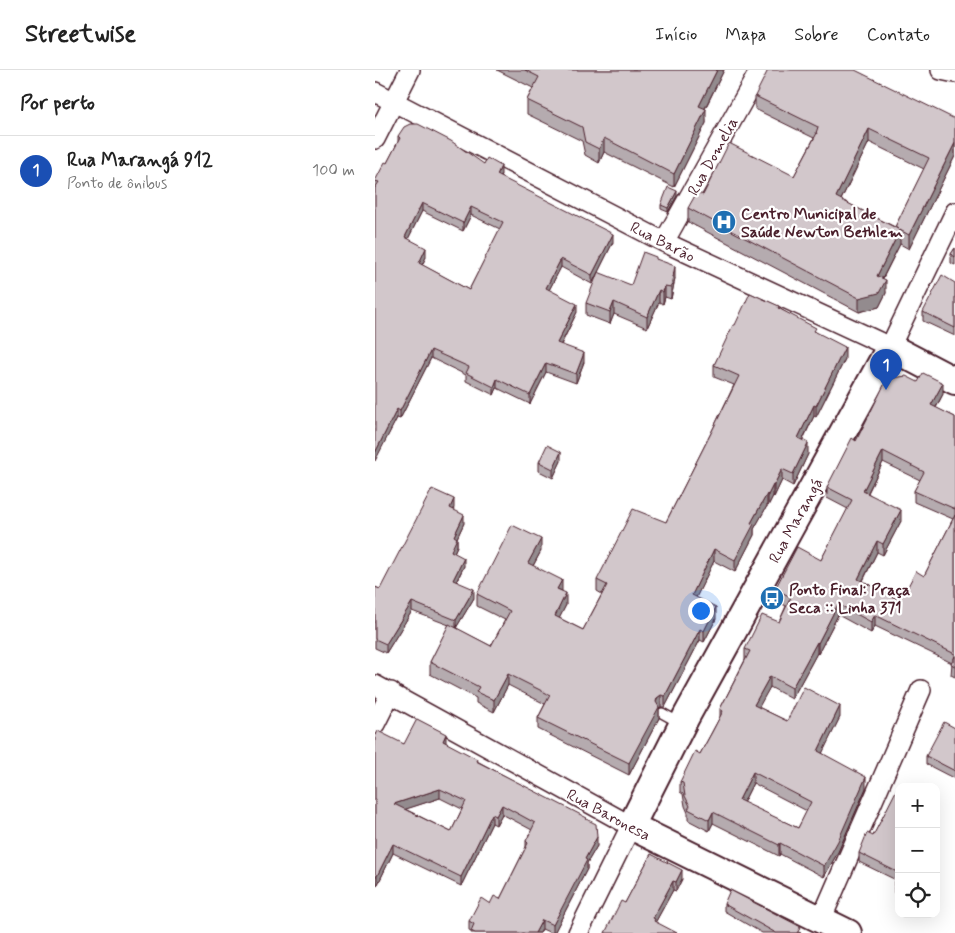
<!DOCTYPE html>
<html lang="pt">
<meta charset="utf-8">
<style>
:root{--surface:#fff;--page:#f2f2f2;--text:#222;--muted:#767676;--line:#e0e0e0;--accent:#1f6fb2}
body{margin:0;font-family:Mynerve,sans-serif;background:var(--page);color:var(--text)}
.controls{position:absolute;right:15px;bottom:15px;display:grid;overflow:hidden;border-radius:10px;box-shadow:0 5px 20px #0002}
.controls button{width:45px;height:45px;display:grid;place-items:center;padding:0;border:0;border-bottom:1px solid var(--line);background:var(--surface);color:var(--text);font:25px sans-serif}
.you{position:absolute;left:325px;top:540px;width:18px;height:18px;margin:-12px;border:4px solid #fff;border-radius:50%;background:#1a73e8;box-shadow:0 0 0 8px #1a73e833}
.badge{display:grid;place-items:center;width:32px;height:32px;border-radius:50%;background:var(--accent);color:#fff;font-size:16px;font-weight:700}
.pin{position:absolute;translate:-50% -41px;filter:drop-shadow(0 1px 2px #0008)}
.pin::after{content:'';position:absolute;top:26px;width:18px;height:15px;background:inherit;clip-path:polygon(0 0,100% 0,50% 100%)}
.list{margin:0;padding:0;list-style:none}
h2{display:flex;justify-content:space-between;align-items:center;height:65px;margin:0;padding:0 20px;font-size:21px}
h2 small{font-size:16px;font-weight:400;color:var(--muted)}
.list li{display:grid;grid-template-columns:32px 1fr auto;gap:15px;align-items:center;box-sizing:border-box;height:70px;padding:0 20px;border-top:1px solid var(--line)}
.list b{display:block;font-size:19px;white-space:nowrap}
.list p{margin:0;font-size:16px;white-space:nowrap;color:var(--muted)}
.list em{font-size:16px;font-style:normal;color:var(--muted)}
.icon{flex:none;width:28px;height:28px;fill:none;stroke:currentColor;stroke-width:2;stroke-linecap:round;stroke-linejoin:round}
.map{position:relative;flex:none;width:580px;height:863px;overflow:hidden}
header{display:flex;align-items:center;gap:30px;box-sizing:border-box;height:70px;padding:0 25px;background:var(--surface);border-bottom:1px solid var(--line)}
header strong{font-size:24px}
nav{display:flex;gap:28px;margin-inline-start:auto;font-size:18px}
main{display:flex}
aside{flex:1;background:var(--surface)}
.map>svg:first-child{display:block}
</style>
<header>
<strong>Streetwise</strong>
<nav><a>Início</a><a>Mapa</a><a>Sobre</a><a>Contato</a></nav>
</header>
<main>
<aside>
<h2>Por perto<small></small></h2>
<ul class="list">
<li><span class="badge" style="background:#1a4fb4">1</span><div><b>Rua Marangá 912</b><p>Ponto de ônibus</p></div><em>100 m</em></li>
</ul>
</aside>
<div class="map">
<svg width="580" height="863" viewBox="0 0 580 863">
<rect width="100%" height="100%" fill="#fff"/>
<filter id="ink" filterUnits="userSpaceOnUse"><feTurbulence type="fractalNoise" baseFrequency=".02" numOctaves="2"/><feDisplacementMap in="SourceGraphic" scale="10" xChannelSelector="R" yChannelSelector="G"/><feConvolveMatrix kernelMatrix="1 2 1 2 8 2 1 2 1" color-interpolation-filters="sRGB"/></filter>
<g filter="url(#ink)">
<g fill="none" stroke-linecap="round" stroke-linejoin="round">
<g stroke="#4a1f2b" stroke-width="12">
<path id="lane" d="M287,643L305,653"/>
</g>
<g stroke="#4a1f2b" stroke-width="22">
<path id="street" d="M566,0L580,3
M0,22L289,172L515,277L580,142
M0,69L35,0
M289,172L385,0
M0,615L256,756L203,863
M0,654L16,622
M446,850L546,620"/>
</g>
<g stroke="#4a1f2b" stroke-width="30">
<path id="secondary" d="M473,863L256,756L311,647L515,277L580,311"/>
</g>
<use href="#lane" stroke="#fff" stroke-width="9"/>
<use href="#street" stroke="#fff" stroke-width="19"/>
<use href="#secondary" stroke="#fff" stroke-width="26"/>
</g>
<path fill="#b5abaf" stroke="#4a1f2b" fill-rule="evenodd" d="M122,0H349L330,39L331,53L299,117L229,82L224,93L210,85L207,71L152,44V30L158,18Z
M380,26L580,49V86L534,179L525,174L508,208L511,223L504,237L484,242L313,152V138L328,125L419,106L439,68L380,39ZM494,72L549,99L520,157L466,130Z
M23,66L109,94L126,104L125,107L238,172L217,214L186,197L174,220L202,242L186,275L209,292L201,313L171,302L155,334L122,318L119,325L91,311V305L56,288L25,349L22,348L2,386L0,111L12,93L23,72ZM47,141L88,161L96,145L125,159L94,220L47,195L51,187L33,169Z
M302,126L293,142L286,139V135Z
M580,178V195L576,193V184Z
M281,189L300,208L296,229L290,227L288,234L284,232L272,258L239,244L235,254L211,245V233L256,215Z
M580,213V266L548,251V242Z
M404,238L441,262L470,289L441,347L439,346L428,370L433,384L418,416L407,410L399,427L398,426L393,436H392L379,459V465L360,502L339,491L321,527L341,549L329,572L325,570L290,637H286L284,638V648L254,705L163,659V648L170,634L133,615L119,642L101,633V628L55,604V592L74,555L37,541L11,583L0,578V517L5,519L79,438L78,439L89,453L82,468V476L79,483L89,496L82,511L99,528L81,558L116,576L130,550L102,536V524L166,481L158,496L187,521L191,535L184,548L208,560L227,524L222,521V510L291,452L336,363L359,315L339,307V295L360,255Z
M568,324L561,338L580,347V607L576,605L577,593L500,556L496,563L463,545L443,584L442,583L417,629L395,617L383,637L412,651L465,647L447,683L491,718L463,782L449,807L405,784L404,786L338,753L334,761L313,750V743L310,736L308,724L305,722V712L325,684L345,647V639L370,590V579L404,552L411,536L400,530V519L446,490L473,439L452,428V417L481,371ZM508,392L545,410L539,421V432L578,449L549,506L522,529L488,511L502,482L508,485L526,451L493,423ZM378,713L432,741L423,758L368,733Z
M186,391L178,408L164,401V392Z
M580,658V709L551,694V686Z
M0,667L29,674L71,673L102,691L212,750L222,776L212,793V799L179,863H176L167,859L165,863H96V861L94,860V851L115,834L125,829L151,777V771L157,760L127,744L121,755L117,753L86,816L18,783L2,816L0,815ZM65,728L87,739L76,762L30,739Z
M524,717V825L519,823V814L521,810L484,792V783L498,766Z
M276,784L307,809L301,821L298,820L281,851L230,863L250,833Z
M349,834L426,863H387L349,841Z"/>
<path fill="#938b8e" stroke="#4a1f2b" d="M342,0H349L324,50V36Z
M331,39V53L299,117V104Z
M494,59V72L461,140V127Z
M229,68V82L224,93V79Z
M580,73V86L534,179V165Z
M126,96V104L122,113V105Z
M302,121V126L293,142V138Z
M47,133V141L30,175V167Z
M96,137V145L88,161V153Z
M525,160V174L502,219V206Z
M238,164V172L217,214V205Z
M51,178V187L44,201V193Z
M186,189V197L171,226V218Z
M300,196V208L296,229V217Z
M511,210V223L504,237L484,242V228Z
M290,216V227L288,234V222Z
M284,220V232L272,258V247Z
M239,232V244L235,254V242Z
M202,234V242L182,282V273Z
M470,277V289L441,347V336Z
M56,280V288L25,349V341Z
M209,283V292L201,313V304Z
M171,293V302L155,334V325Z
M122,309V318L119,325V317Z
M568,313V324L556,346V335Z
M439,335V346L423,379V368Z
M22,339V348L0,391V383Z
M433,373V384L418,416V404Z
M508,381V392L488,432V421Z
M186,382V391L178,408V399Z
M407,399V410L399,427V415Z
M398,415V426L393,436V425Z
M392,424V436L379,459V465L360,502V490L376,453Z
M79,429V438L75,446V438Z
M526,440V451L508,485V474Z
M89,445V453L82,468V476L76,489V481L79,466Z
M166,469V481L153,505V493Z
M502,471V482L483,520V509Z
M339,479V491L317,536V525Z
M89,488V496L78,518V510Z
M187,510V521L182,519Z
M99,519V528L81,558V550Z
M191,523V535L180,557V546Z
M37,532V541L11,583V574Z
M463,534V545L443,584V573Z
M341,537V549L329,572V561Z
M500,545V556L496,563V552Z
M325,559V570L290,637V626Z
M442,572V583L417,629V618Z
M133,604V615L119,642V630Z
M395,606V617L379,646V635Z
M286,625V637L284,638V648L254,705V693L281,632L282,628Z
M465,636V647L443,692V681Z
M71,664V673L68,671Z
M378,702V713L364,741V730Z
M491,707V718L463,782L449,807V796Z
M65,719V728L19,743V734Z
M127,735V744L121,755V746Z
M338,742V753L334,761V750Z
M117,744V753L86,816V807Z
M222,767V776L212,793V799L179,863H178V855L210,789Z
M405,773V784L404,786V775Z
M18,774V783L2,816V806Z
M307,800V809L301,821V812Z
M298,811V820L280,853L278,848Z
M167,850V859L165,863H160Z"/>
<path fill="#d2c7cb" stroke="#4a1f2b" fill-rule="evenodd" d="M150,0H342L324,36L331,39L299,104L229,68L224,79L210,72L207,57L152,30L164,7Z
M393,0H480L580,49V73L534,165L525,160L502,206L511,210L504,223L484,228L313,138L322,122L328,125L354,73L419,106L442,63H441L443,57L380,26ZM494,59L554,88L520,157L523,159L461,127Z
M35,54H43L76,71L109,94L112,88L126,96L122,105L238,164L217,205L186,189L171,218L202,234L182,273L209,283L201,304L171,293L155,325L122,309L119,317L91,303L94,297L56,280L25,341L22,339L0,383V118L4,112L0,111L10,92L12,93L25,68L23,66L29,57ZM47,133L88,153L96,137L128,152L94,220L44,193L51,178L30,167Z
M293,117L302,121L293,138L286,135Z
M580,178V187L576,184Z
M268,182L281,187V189L300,196L296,217L290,216L288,222L284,220L272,247L239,232L235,242L211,233L223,202L256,215Z
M567,205L580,213V258L548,242Z
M375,223L404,236L403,238L441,258L439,261L470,277L441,336L439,335L423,368L433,373L418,404L407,399L399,415H398L393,425L392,424L376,453L379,454L360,490L339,479L317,525L341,537L329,561L325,559L290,626L286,625L282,628L281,632L284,637L254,693L163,648L175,625L133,604L119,630L101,622L104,617L55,592L74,554L116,576L135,541L102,524L137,455L166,469L153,493L187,510L182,519L191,523L180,546L208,560L232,515L222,510L258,439L291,452L336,363L364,306L339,295L358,255H360Z
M548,303L568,313L556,335L580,347V439L539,421L549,402L508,381L488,421L526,440L508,474L502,471L483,509L522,529L526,521L530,522L541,501L549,506L580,445V584L500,545L496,552L463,534L443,573L442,572L417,618L395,606L379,635L412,651L429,617L465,636L443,681L491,707L463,771L449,796L405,773L404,775L338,742L334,750L313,739L315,736L310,726L308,713L305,712L320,681L325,684L337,662L348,641L345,639L375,581L370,579L387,545L404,552L416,527L400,519L422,477L446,490L477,430L452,417L477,368L481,371L512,309L531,306L543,312ZM378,702L436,732L423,758L364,730Z
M172,375L186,382L178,399L164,392Z
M57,419L79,429L75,438L89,445L79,466L82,468L76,481L89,488L78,510L99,519L81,550L37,532L11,574L0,569V517L5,519Z
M580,586V596L576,594Z
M42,649L71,664L68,671L102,689L101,691L212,748L211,749L221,754L222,767L210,789L212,790L178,855L167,850L160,863H100L96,861L99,854L94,851L106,828L115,834L119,826L125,829L153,773L151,771L160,753L127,735L121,746L117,744L86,807L18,774L2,806H0V667L3,661L29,674ZM65,719L91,731L76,762L19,734Z
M569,652L580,658V701L551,686Z
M525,713L532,717H524V816L519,814L524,803L484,783L492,763L498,766Z
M276,784L307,800L301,812L298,811L278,848L280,849L279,851L302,863H230L246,831L250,833Z
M355,820L426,857L422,863H401L349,834Z"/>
</g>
<defs>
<g id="hospital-disc" transform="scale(1.25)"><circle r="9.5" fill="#1f6fb2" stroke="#fff"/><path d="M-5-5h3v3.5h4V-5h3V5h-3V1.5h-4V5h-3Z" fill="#fff"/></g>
<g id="bus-disc" transform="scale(1.25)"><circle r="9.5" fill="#1f6fb2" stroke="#fff"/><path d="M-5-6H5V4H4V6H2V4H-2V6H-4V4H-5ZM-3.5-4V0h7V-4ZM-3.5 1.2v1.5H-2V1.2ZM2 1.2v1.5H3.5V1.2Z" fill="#fff"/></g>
</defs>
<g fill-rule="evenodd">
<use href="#hospital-disc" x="349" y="152"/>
<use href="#bus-disc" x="397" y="528"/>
</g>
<g text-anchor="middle" stroke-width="4.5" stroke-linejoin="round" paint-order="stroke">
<g font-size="16" fill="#4a1f2b" stroke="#fff">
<text transform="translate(337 86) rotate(-61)" y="6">Rua Domelia</text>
<text transform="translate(288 171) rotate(27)" y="6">Rua Barão</text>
<text transform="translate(420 450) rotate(-61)" y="6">Rua Marangá</text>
<text transform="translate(234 744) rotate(28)" y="6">Rua Baronesa</text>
</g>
<g font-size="16" font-weight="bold" fill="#4a1f2b" stroke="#fff" text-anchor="start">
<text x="366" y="149">Centro Municipal de<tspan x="366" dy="18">Saúde Newton Bethlem</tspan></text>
<text x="414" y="525">Ponto Final: Praça<tspan x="414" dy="18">Seca :: Linha 371</tspan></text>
</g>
</g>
</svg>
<div class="controls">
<button>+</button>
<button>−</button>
<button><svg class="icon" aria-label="locate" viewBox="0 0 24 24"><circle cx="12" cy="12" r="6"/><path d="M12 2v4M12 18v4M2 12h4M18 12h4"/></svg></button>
</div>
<div class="you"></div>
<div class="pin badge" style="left:511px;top:320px;background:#1a4fb4">1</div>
</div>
</main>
